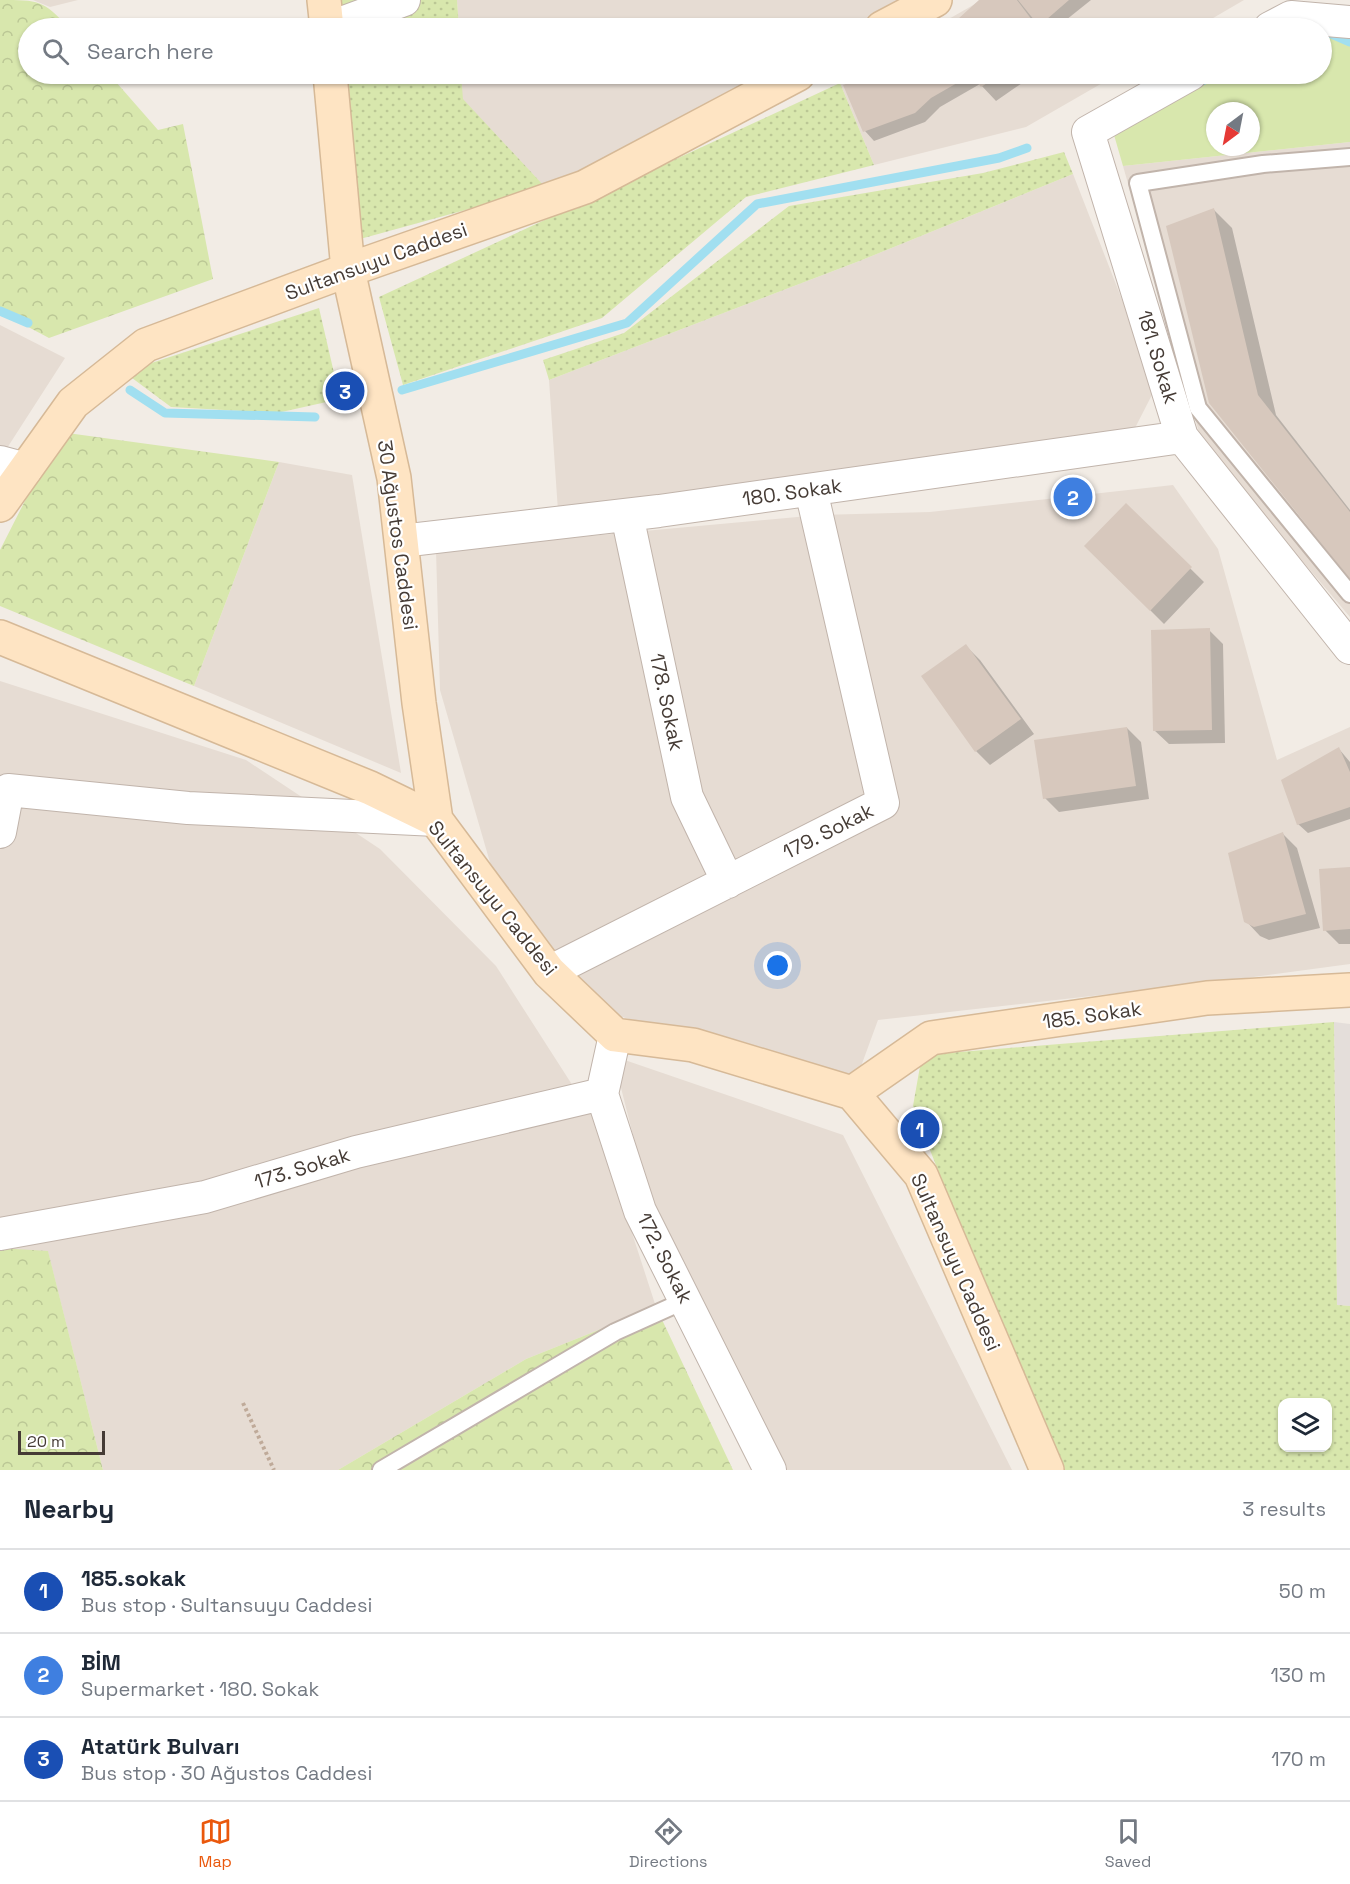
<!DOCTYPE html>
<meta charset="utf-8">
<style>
:root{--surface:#fff;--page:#f2f2f3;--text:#1f2937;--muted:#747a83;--line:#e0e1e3;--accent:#ea580c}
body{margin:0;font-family:"Space Grotesk",sans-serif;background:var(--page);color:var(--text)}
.controls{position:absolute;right:18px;bottom:18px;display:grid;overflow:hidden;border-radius:12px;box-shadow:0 2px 4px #0004}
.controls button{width:54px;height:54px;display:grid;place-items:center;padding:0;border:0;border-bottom:2px solid var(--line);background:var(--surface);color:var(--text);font:30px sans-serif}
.compass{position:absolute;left:1206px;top:102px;width:54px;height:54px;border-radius:50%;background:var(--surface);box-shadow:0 2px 4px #0004;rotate:212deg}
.scale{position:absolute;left:18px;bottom:15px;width:87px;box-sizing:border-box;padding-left:6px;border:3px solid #453b35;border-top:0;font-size:16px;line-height:21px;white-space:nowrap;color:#453b35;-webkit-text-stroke:4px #fff;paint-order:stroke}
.you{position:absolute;left:778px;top:966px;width:21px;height:21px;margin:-15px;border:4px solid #fff;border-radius:50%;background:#1a73e8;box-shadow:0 0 0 9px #1a73e833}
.badge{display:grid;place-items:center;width:39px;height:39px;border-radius:50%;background:var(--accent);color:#fff;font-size:20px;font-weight:700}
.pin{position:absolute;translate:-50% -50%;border:3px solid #fff;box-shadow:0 2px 6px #0006}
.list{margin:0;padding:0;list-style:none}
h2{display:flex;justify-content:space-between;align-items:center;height:78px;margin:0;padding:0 24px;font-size:26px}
h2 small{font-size:20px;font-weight:400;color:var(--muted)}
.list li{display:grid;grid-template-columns:39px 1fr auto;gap:18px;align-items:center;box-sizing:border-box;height:84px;padding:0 24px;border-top:2px solid var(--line)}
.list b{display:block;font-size:22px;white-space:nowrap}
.list p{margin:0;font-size:20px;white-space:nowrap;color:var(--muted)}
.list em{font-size:20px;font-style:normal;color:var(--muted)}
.icon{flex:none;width:33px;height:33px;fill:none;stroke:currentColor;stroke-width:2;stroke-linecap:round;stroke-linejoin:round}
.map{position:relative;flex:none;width:1350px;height:1470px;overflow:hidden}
.search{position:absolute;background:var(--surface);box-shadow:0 2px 4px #0004;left:18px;right:18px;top:18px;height:66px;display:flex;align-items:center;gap:15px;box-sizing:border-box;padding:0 21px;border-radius:33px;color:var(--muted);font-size:22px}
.sheet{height:330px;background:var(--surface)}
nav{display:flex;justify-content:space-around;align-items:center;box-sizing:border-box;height:84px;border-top:2px solid var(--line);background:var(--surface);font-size:16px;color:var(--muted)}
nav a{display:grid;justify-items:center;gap:3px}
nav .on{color:var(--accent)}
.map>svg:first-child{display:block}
</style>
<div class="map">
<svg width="1350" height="1470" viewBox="0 0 1350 1470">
<defs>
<pattern id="grass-dots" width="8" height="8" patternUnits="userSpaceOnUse" patternTransform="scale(1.5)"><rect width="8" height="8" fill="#d8e7ad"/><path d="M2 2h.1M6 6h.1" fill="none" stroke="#bbc795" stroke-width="1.8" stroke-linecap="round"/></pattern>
<pattern id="forest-crowns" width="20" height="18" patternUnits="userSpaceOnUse" patternTransform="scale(1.5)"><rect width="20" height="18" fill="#d8e7ad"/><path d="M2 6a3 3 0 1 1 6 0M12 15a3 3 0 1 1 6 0" fill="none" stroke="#bbc795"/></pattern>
</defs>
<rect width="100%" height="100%" fill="#f2ece5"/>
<path fill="#e6dcd3" d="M33,0H78L50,7Z
M457,0H928L880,28H459Z
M982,0H1244L1196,28H933Z
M461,74H790L546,188L462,99Z
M856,74H1118L1026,127L874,165L840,83Z
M1350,142V617L1202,443L1123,166Z
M1073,174L1156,387L1135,428L558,511L549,380L862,260Z
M0,325L65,358L0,459Z
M279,462L352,475L401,773L194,686Z
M1173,485L1218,549L1277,760L1350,727V964L1216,982L878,1020L856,1080L611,1014L498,890L440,690L436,550L819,515L930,512Z
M0,681L246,760L380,849L496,966L596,1122L656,1307L526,1359L338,1470H103L48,1252L0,1248Z
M613,1056L843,1135L1012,1470H778L646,1187Z"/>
<path fill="#e4deda" d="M1334,1022L1350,1024V1306L1337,1305Z"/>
<path fill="url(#grass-dots)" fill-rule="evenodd" d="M336,0H457L459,28H339Z
M343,74H461L463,99L546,188L360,239Z
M840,83L874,165L746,197L602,318L403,385L379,297Z
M1064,152L1073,174L862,260L549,380L543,360L624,333L789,206L983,173Z
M319,308L340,399L277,413L171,407L124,372Z
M1334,1022L1337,1305L1350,1306V1470H1054L913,1106L922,1055ZM1282,1402H1328V1448H1282Z"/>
<path fill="url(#forest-crowns)" d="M0,0C39,0 43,0 69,28H28V74H109L158,130L183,124L213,279L49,338L0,312Z
M60,432L279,462L194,686L0,606V550Z
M0,1248L48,1251L103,1470H0Z
M656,1307L733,1470H338L526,1359Z"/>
<path fill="#d8e7ad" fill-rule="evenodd" d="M1322,28L1350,34V142L1123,166L1112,128L1215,74H1322ZM1215,111H1251V147H1215Z"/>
<path fill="#0003" d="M981,0H1091L1056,28H1043L1039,24L1040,28H950Z
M879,74H1035L996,101L980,84L940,107L925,122L874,141L865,131L845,86Z
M1214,210L1232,228L1276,415L1350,510V576L1210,403Z
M1126,505L1204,582L1164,624L1086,546Z
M1209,630L1223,644L1225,743L1169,744L1154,730Z
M966,646L980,660L1034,734L990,765L976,751Z
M1127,728L1141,742L1149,799L1059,812L1045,798Z
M1339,749L1350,762V819L1308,833L1298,824Z
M1283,834L1297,848L1320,928L1269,940L1260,936L1246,921Z
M1350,869V944H1339L1325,930Z"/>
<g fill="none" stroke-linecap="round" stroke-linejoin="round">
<path stroke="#a1dff0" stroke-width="9" d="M1327,32L1350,42
M1194,84L1220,74
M0,311L28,323
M130,390L165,413L315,417
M402,390L627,323L757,204L999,158L1027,148"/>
</g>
<path fill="#d7c8bd" d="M979,0H1017L1038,28H948Z
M1018,0H1069L1039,26Z
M875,74H1001L981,87L971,75L931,98L915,113L863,132L843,85Z
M1214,208L1258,395L1350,512V579L1209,403L1166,226Z
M1126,503L1192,567L1150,611L1084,546Z
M1210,628L1212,730L1153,731L1151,630Z
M966,644L1021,719L975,752L921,676Z
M1127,727L1136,786L1043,799L1034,740Z
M1339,747L1350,772V807L1297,825L1281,780Z
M1283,832L1306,914L1254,927L1244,922L1228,853Z
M1350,867V929L1323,931L1319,869Z"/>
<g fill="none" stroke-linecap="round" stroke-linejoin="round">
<g stroke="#c1b4ab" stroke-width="20">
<path id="lane" d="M1350,157L1263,164L1138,183L1198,408L1350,594
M381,1470L615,1332L686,1300"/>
</g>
<g stroke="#c1b4ab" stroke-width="34">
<path id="street" d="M328,28L404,0
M1270,28L1291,17L1350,22
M1191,74L1088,132L1182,437L1350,648
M0,462L26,469
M627,515L687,797L728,882
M401,541L659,511L1182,437
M0,832L8,790L188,808L436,820
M549,972L883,803L811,490
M615,1035L602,1094L640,1211L770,1470
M0,1234L205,1197L356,1152L602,1094"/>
</g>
<g stroke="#d6b997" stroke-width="36">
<path id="secondary" d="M324,0L327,28
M882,28L935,0
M330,74L348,270L394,478L419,703L436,820
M0,505L73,403L146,345L348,270L585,187L798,74
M0,637L370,788L436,820L549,972L615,1035L693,1045L852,1093L921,1175L1047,1470
M852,1093L931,1038L1207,998L1350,990"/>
</g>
<path stroke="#bfaa99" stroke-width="4" stroke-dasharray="3 3" stroke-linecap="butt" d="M243,1403L274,1470"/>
<use href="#lane" stroke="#fff" stroke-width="16"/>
<use href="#street" stroke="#fff" stroke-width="32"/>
<use href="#secondary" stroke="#fee4c3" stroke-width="33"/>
</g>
<g text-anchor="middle" stroke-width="4.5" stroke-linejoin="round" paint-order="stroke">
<g font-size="20" fill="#453b35" stroke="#fff">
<text transform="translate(376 261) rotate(-20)" y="7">Sultansuyu Caddesi</text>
<text transform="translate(1158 357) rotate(73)" y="7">181. Sokak</text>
<text transform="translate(792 492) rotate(-8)" y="7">180. Sokak</text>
<text transform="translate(398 535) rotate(82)" y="7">30 Ağustos Caddesi</text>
<text transform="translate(667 702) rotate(78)" y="7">178. Sokak</text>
<text transform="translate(828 831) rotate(-27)" y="7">179. Sokak</text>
<text transform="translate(493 898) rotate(51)" y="7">Sultansuyu Caddesi</text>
<text transform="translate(1092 1015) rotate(-8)" y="7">185. Sokak</text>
<text transform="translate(302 1168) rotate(-17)" y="7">173. Sokak</text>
<text transform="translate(665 1258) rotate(63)" y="7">172. Sokak</text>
<text transform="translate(956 1262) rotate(66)" y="7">Sultansuyu Caddesi</text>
</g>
</g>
</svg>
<div class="controls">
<button><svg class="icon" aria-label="layers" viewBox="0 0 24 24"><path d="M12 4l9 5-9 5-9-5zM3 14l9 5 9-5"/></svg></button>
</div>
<svg class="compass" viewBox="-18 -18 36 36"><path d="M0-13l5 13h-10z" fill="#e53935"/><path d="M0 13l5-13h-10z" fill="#747a83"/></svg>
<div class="scale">20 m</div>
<div class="you"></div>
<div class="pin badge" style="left:920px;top:1129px;background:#1a4fb4">1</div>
<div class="pin badge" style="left:1073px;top:497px;background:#3f7fe0">2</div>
<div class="pin badge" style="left:345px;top:391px;background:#1a4fb4">3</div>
<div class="search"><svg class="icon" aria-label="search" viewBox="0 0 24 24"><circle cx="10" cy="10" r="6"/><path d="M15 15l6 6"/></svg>Search here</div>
</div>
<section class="sheet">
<h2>Nearby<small>3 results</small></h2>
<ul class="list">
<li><span class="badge" style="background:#1a4fb4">1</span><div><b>185.sokak</b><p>Bus stop · Sultansuyu Caddesi</p></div><em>50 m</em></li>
<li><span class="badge" style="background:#3f7fe0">2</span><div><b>BİM</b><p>Supermarket · 180. Sokak</p></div><em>130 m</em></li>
<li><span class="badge" style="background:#1a4fb4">3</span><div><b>Atatürk Bulvarı</b><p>Bus stop · 30 Ağustos Caddesi</p></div><em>170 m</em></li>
</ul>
</section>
<nav>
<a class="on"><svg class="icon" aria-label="map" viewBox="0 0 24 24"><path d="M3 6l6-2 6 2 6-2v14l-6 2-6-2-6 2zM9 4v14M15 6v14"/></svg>Map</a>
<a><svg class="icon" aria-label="directions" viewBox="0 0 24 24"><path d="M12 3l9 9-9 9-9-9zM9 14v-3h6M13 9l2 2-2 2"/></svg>Directions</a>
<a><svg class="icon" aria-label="saved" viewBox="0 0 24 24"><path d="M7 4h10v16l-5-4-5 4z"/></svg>Saved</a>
</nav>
